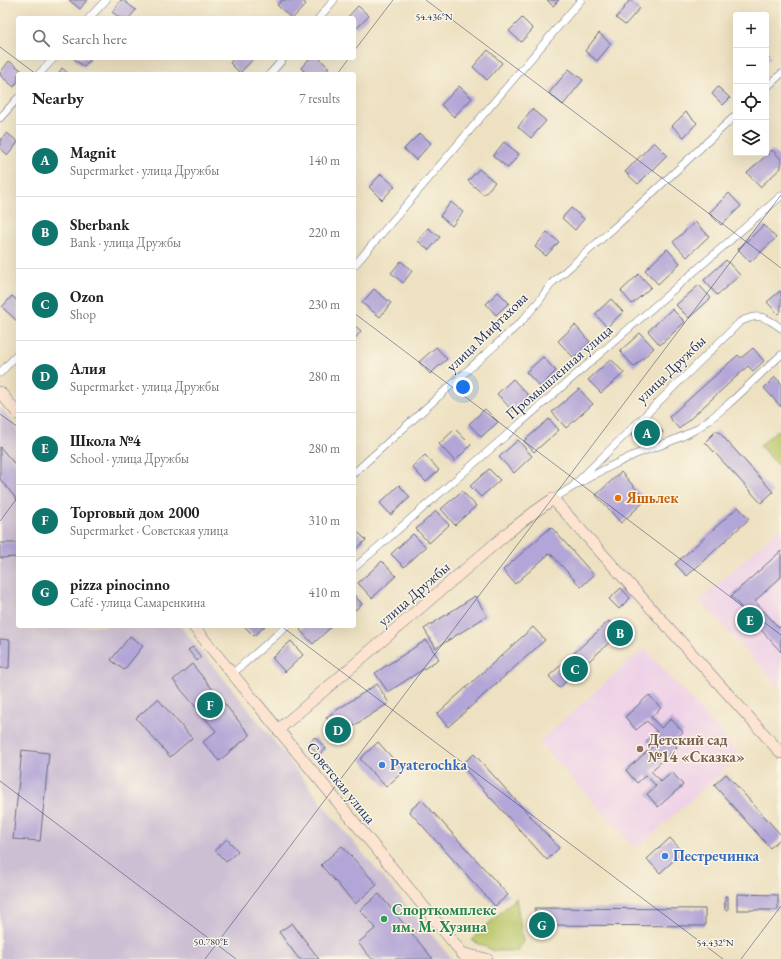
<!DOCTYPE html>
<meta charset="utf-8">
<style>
:root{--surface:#fff;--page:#f2f2f2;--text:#222;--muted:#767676;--line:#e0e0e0;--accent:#0f766e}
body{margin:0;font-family:"EB Garamond",serif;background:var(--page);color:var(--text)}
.controls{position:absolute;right:12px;top:12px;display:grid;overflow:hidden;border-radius:4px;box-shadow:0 4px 16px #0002}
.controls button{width:36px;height:36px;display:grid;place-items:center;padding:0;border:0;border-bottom:1px solid var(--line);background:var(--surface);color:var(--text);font:20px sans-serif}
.you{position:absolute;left:463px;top:387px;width:14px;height:14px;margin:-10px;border:3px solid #fff;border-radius:50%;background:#1a73e8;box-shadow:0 0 0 6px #1a73e833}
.badge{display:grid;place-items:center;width:26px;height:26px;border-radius:50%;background:var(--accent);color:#fff;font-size:13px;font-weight:700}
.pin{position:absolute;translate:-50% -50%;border:2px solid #fff;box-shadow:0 1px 4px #0006}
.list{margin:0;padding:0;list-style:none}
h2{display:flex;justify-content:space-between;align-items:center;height:52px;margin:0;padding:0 16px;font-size:17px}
h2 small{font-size:13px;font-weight:400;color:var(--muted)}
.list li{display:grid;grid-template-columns:26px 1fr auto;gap:12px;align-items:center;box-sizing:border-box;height:72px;padding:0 16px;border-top:1px solid var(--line)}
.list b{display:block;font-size:15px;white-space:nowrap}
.list p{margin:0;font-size:13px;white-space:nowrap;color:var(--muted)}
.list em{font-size:13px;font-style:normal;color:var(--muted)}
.icon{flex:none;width:22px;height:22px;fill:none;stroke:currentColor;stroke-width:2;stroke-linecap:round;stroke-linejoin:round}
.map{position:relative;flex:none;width:781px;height:959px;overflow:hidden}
.search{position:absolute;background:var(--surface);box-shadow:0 4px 16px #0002;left:16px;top:16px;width:340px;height:44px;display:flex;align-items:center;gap:10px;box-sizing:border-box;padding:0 14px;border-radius:4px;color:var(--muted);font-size:15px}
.panel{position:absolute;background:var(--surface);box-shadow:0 4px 16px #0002;left:16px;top:72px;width:340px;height:556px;border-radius:4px}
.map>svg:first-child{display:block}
</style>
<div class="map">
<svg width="781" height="959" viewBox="0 0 781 959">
<rect width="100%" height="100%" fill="#fcf5e5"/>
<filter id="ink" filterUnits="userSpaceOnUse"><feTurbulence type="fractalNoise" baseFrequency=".025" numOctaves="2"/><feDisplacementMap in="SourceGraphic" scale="8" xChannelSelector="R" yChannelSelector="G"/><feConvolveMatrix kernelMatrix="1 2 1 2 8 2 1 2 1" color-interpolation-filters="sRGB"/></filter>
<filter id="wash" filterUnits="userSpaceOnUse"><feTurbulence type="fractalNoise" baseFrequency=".012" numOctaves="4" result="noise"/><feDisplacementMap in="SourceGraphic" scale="16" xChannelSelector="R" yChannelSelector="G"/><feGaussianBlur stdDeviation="0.9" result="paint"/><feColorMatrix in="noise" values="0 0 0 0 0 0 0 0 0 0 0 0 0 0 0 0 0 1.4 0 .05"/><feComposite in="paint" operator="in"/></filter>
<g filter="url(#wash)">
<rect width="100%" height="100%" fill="#ede1c1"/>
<path fill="#eed0e7" d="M781,527V689L700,600Z
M644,648L741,755L636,849L539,742Z"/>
<path fill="#ccbed3" d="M0,407L18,429V626H180L248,708L339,825L452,959H0Z"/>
<path fill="#b9c76a" stroke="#6a7b64" d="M777,430L781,434V461L777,464L760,446Z
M516,898L523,941L518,951H494L471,940Z"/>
<g id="blocks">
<path fill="#b2a5d7" d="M69,0H87L80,9Z
M121,0H123L136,10L129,18H120L112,12Z
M282,0H302L306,4L293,18H291L277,5Z
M547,0H559L553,6Z
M630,0L640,8L625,25L616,18Z
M358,6L369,16L357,28L354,25V18H347Z
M522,18L533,29L521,42L509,31Z
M599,33L611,44L597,61L585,51Z
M488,50L502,63L487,80L473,67Z
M766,52L771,57L766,62Z
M73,58H91L84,67Z
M234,58H254L240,73L230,63Z
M310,58H319L329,68L324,74H307L301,68Z
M9,61L25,73L18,74V81L14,87L0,75V73Z
M62,68L69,74H58Z
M569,69L583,80L563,105L549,93Z
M459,86L472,98L454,117L441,105Z
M718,87L730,98L723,105L712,94Z
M532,109L546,121L531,138L518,127Z
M686,112L697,123L684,137L672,126Z
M7,133L18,142L8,155L0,148V141Z
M420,133L431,143L416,160L404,149Z
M504,142L519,154L508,168L493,156Z
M654,142L667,155L638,184L625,172Z
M772,150L781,159V168L760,187L747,173Z
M479,169L495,182L484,195L468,181Z
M381,174L395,186L382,200L369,187Z
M729,193L741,206L721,225L709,213Z
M451,202L463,212L452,226L440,216Z
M571,208L584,219L575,230L562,218Z
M695,222L709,236L687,257L673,242Z
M764,225L776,238L750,262L738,249Z
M428,228L440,237L429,250L418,241Z
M547,232L559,242L546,256L535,247Z
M667,249L680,263L658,284L645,270Z
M726,260L740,275L717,295L704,280Z
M401,261L412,271L403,283L391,273Z
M639,274L651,287L632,304L621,291Z
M699,285L711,298L689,318L676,305Z
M374,289L391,303L380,317L362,303Z
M780,291L781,292V311L778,314L767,302Z
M498,292L509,303L496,315L486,304Z
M12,296L18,301V322L2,307Z
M611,299L623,312L607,327L595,314Z
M672,309L685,322L660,345L648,331Z
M354,325L361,331L354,340Z
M575,325L590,342L574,358L558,341Z
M640,333L654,348L634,367L620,351Z
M436,347L447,359L430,374L419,362Z
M753,348L764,361L753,371L748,366L679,429L669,417L738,355L741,358Z
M543,357L556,371L540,387L526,372Z
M611,359L624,373L601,393L588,380Z
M775,377L781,383V407L764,388Z
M513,379L529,396L513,411L497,394Z
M579,389L593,404L566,428L552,412Z
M485,409L498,422L481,437L469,424Z
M650,417L663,432L645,449L632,434Z
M549,419L559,430L534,452L524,441Z
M455,429L471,445L455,461L439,444Z
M717,430L773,492L761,503L705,442Z
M518,440L532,456L514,473L499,457Z
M0,447L18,468V501L0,479Z
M425,455L439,470L426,482L412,467Z
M489,469L500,480L481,497L470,486Z
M621,472L646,500L621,523L596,495Z
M399,485L410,497L391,515L380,503Z
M462,491L476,506L455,525L441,509Z
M738,507L749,519L687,576L675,564Z
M436,511L449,525L429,543L416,529Z
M551,527L594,575L581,587L550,553L515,584L503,570Z
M354,528L366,540L354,551Z
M413,534L426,547L404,567L391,554Z
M0,543H18V557L0,558Z
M781,551V577L755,601L779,628L781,626V652L731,596Z
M382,561L396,576L372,598L358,583Z
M621,588L630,598L619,609L609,599Z
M354,595L362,604L354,611Z
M475,596L487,616L436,648L424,629Z
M609,621L620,633L559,688L549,676Z
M244,626H265L254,636Z
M304,626H330L331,627L313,644L300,630Z
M533,627L545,640L448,727L437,714Z
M130,636L143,646L124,670L111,660Z
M0,639L10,640L9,668H0Z
M426,640L439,659L388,692L375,673Z
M291,641L303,655L285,672L272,658Z
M193,647L201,657L197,661L188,650Z
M192,664L250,735L219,761L203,742L216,731L173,680Z
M377,684L389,703L338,736L326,717Z
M649,695L661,708L651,717L661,728L671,719L683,732L672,742L677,747L651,771L661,782L672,772L683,785L658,807L647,794L656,786L646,775L637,783L626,770L652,747L646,741L657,732L647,721L636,730L625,717Z
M158,699L192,738L170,757L136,718Z
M315,737L326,749L319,755L308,743Z
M378,742L404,771L386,787L360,759Z
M22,750L49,753L40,841L13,839Z
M474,754L559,848L547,860L461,765Z
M726,774L781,835V838L770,848L714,785Z
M422,800L508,895L495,906L409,811Z
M670,838L683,852L660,873L647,859Z
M227,839L238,851L226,862L215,850Z
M342,846L377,885L355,904L321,865Z
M379,894L433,959H372L358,943L376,928L360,910Z
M737,894L778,895V910H737Z
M725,896H728V910H725Z
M535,908L705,909V926L535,925Z
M292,923L319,959H299L279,932Z"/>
</g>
</g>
<g filter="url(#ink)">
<use href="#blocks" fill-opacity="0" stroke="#646d81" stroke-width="1"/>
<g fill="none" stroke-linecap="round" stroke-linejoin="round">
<g stroke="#646d81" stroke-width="8">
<path id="street" d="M89,18L106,0
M319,18L334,0
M39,74L54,58
M270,74L284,58
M766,88L781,74
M0,118L18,98
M354,266L581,0
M0,373L18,354
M354,473L521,322L539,301L552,283L635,209L736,115
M573,486L740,322C758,312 766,317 781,328
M553,499C579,482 606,468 634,455C654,447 677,441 696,429C727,409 753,380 781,355
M354,568L781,196
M232,674L287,626"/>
</g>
<g stroke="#646d81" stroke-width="12">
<path id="secondary" d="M0,392L18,414
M193,626L467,959
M278,730L511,530L533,513L553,499L781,753
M461,953L487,959"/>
</g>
<use href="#street" stroke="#fff" stroke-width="7"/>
<use href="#secondary" stroke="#fde4d1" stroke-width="11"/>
</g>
</g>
<path fill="none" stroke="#1b2f5e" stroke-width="1" stroke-opacity="0.45" d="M426,0L781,268M0,47L36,74M354,51L393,0M337,74L349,58M354,313L781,635M0,414L18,427M0,521L18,497M281,626L723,959M0,781L236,959M205,959L781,195M741,959L781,906"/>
<circle fill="#e8710a" stroke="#fcf5e5" stroke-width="1.5" cx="618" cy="498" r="4"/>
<circle fill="#8d6e63" stroke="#fcf5e5" stroke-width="1.5" cx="640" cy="749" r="4"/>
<g fill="#3f7fe0" stroke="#fcf5e5" stroke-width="1.5">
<circle cx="382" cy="765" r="4"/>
<circle cx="665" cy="856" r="4"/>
</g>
<circle fill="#2e9e5b" stroke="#fcf5e5" stroke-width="1.5" cx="384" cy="919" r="4"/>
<g text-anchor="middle" stroke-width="3" stroke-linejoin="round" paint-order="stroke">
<g font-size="15" fill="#1b2f5e" stroke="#fcf5e5">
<text transform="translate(487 332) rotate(-44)" y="5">улица Мифтахова</text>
<text transform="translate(671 369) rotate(-44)" y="5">улица Дружбы</text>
<text transform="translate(559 372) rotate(-41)" y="5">Промышленная улица</text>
<text transform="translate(414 594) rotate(-41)" y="5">улица Дружбы</text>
<text transform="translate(341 783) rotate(51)" y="5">Советская улица</text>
</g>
<g font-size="15" font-weight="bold" fill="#c56008" stroke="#fcf5e5" text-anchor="start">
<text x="626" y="503">Яшьлек</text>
</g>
<g font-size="15" font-weight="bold" fill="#785e54" stroke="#fcf5e5" text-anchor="start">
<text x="648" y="745">Детский сад<tspan x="648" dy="17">№14 «Сказка»</tspan></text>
</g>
<g font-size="15" font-weight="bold" fill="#366cbe" stroke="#fcf5e5" text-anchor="start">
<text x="390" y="770">Pyaterochka</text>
<text x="673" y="861">Пестречинка</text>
</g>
<g font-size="15" font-weight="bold" fill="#27864d" stroke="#fcf5e5" text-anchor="start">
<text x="392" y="915">Спорткомплекс<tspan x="392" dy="17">им. М. Хузина</tspan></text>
</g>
</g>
<g font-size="10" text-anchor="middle" fill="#1b2f5e" stroke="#fcf5e5" stroke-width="3" stroke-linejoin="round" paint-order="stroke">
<text x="434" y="20">54.436°N</text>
<text x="211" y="945">50.780°E</text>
<text x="715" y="946">54.432°N</text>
</g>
</svg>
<div class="controls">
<button>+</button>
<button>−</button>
<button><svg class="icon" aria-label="locate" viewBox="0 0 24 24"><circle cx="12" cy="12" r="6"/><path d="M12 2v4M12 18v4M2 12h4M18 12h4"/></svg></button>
<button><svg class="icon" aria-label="layers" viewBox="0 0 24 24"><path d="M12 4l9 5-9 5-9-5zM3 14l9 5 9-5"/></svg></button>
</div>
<div class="you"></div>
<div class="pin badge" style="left:647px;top:433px">A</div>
<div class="pin badge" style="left:620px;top:633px">B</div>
<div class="pin badge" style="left:575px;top:669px">C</div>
<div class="pin badge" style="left:338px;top:730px">D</div>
<div class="pin badge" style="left:750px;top:620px">E</div>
<div class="pin badge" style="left:210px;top:705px">F</div>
<div class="pin badge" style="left:542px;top:925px">G</div>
<div class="search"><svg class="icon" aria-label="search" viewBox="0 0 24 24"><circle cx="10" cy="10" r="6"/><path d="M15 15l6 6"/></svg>Search here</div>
<section class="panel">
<h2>Nearby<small>7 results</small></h2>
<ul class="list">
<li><span class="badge">A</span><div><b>Magnit</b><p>Supermarket · улица Дружбы</p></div><em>140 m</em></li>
<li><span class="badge">B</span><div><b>Sberbank</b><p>Bank · улица Дружбы</p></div><em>220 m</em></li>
<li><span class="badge">C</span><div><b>Ozon</b><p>Shop</p></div><em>230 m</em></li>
<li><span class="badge">D</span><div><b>Алия</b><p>Supermarket · улица Дружбы</p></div><em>280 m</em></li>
<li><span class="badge">E</span><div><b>Школа №4</b><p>School · улица Дружбы</p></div><em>280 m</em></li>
<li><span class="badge">F</span><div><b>Торговый дом 2000</b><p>Supermarket · Советская улица</p></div><em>310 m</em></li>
<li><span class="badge">G</span><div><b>pizza pinocinno</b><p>Café · улица Самаренкина</p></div><em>410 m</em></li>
</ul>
</section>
</div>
